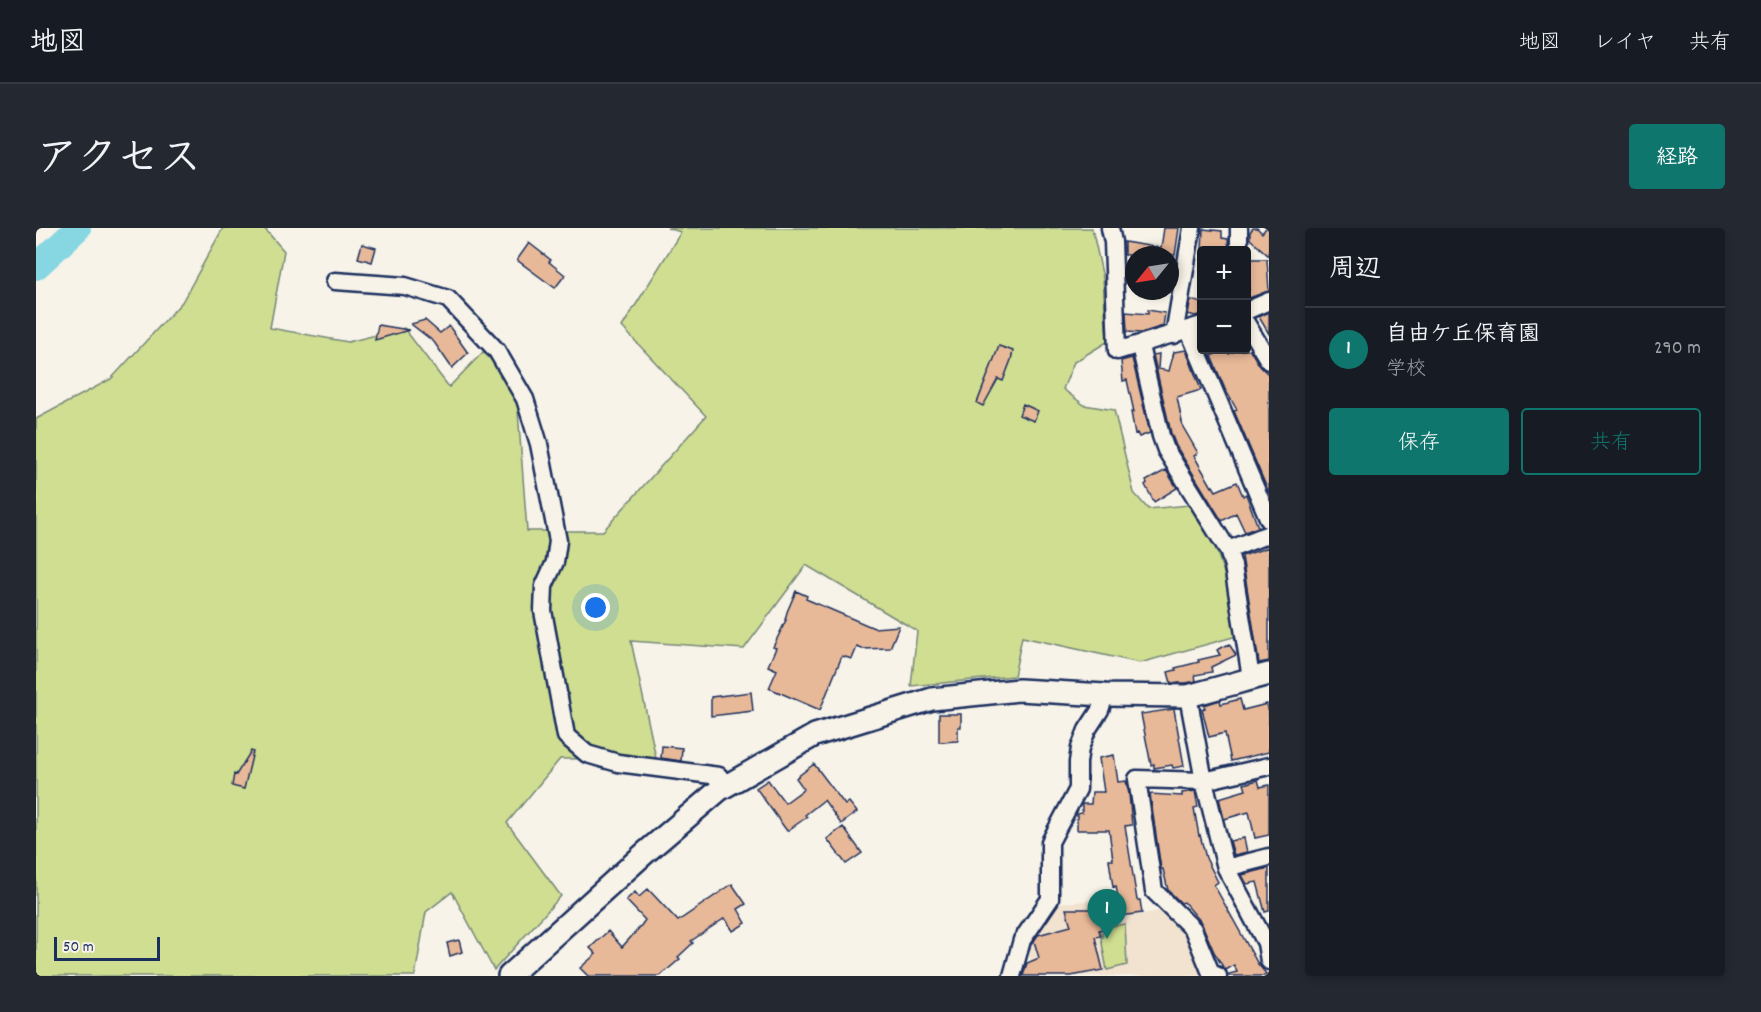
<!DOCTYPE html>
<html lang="ja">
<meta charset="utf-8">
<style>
:root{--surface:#171b24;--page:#242831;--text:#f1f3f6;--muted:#9ea1a6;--line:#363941;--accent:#0f766e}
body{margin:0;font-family:Dekko,"Klee One",sans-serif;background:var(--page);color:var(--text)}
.controls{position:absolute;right:18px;top:18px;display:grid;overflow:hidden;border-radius:6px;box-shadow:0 3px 9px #0003}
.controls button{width:54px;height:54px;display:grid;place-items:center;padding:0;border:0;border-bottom:2px solid var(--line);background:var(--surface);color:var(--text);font:30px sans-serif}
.compass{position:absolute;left:1089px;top:18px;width:54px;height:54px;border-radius:50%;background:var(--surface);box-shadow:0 3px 9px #0003;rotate:240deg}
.scale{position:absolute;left:18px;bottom:15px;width:106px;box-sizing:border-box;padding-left:6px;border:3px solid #1b2f5e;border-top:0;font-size:16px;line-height:21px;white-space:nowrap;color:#1b2f5e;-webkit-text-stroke:4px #f7f3e8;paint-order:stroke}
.you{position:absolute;left:560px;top:380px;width:21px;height:21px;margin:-15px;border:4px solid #fff;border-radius:50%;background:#1a73e8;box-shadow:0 0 0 9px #1a73e833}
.badge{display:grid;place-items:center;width:39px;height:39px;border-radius:50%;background:var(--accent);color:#fff;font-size:20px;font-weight:700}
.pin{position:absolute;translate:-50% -50px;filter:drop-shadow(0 2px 3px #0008)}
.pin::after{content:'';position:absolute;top:32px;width:21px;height:18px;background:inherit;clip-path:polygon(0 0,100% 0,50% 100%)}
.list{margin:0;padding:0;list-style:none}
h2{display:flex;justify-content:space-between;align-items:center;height:78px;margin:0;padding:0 24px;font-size:26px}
h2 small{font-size:20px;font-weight:400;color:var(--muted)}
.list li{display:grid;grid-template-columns:39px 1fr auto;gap:18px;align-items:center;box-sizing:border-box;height:84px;padding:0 24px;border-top:2px solid var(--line)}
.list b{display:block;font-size:22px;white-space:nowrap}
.list p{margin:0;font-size:20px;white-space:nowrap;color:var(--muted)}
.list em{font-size:20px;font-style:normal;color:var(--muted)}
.actions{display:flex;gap:12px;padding:18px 24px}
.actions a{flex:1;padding:14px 0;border:2px solid var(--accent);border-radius:6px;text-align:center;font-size:21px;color:var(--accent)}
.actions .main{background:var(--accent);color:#fff}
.map{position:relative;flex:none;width:1233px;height:748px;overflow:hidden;border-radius:6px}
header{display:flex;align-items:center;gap:36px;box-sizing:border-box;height:84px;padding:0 30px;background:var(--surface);border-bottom:2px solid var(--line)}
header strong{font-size:28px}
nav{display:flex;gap:33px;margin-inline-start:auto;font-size:21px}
.intro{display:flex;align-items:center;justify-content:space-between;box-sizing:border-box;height:144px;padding:0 36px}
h1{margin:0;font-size:42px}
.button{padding:15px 27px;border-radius:6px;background:var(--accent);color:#fff;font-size:21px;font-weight:700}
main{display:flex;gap:36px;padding:0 36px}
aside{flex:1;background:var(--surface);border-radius:6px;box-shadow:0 3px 9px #0003}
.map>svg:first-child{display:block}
</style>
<header>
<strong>地図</strong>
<nav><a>地図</a><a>レイヤ</a><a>共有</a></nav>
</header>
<div class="intro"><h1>アクセス</h1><a class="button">経路</a></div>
<main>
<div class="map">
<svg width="1233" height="748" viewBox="0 0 1233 748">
<rect width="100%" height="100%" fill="#f7f3e8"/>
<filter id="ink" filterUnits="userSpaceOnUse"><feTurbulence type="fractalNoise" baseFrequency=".0167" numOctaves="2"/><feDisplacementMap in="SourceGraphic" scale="12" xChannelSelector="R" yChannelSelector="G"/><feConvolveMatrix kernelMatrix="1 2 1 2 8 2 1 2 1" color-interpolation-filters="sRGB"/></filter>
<g filter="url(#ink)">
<path fill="#f2e2d0" d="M1070,672L1073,692L1124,683L1151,708L1167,748H1002L987,715L1019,675Z"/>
<path fill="#cfde91" stroke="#758678" stroke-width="1.5" d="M187,0H228L248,23L234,100L312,114L368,100L413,159L447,124L480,156L491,303H567L670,188L586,99L645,4L631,0H1056L1067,50L1071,114L1038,134L1027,161L1048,177L1078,182L1098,265L1112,281L1153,277L1179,318L1193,360L1201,408L1104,435L986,409L978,448L875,458L881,403L770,337L708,421L595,413L620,530L524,531L471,595L525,668L458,742L416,664L390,684L379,748H0V191L75,151L146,74Z
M1089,696L1091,737L1071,742L1065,710L1067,709L1066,704H1069V699Z"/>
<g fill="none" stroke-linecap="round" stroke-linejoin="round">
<path stroke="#87d7e2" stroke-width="26" d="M0,39L42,0"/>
</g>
<path fill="#e8b998" stroke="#1b2f5e" stroke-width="1.5" d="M1128,0H1143L1139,27H1088V14L1125,20Z
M1217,0H1221L1226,5L1230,0H1233V28L1214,11V4Z
M1167,1L1186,3V10L1192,11L1193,22H1166Z
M493,15L515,32L513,34L529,47L519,60L481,32Z
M326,16L340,20L336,34L322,30Z
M1213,31H1231L1233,63L1210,71V64L1213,62L1211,44Z
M1155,72L1166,75V86L1159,88L1152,86Z
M1112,82L1129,85L1127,98L1105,105L1091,104L1090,84L1112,86Z
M1233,84V106L1223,89Z
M389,92L404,105L413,98L432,125L416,140L398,114L375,96Z
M342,97L373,102L339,112Z
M963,118L977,123L975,132L967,153L962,151L947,178L941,175Z
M1150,122L1165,162L1141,169L1147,199L1162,225L1158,228L1176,259L1177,258L1180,263L1201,254L1207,268L1210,266L1222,299L1209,304L1200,285L1186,293L1140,218L1135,205L1117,127L1123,126L1122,141L1133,143L1138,124Z
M1188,122H1191L1193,126L1201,122H1214L1224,138L1233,147V265L1198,183L1201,182L1189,161L1175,128Z
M1096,130L1114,205L1103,209L1101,205L1099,206L1095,184H1098L1091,152L1087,153L1085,133Z
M987,176L1002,183L998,193L983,187Z
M1130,242L1141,260L1118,274L1109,257L1111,255L1110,253Z
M1233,319V433L1223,435L1206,328Z
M760,363L771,368L770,371L838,400L863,398L854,420L826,421L821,419L816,431L806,428L784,482L733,460L741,442L732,438L740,420L737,419L750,392H749L751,384Z
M1193,416L1200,427L1175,439L1176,444L1159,447L1160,453L1150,455H1135L1132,444L1140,442L1139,440L1163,434L1162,432L1184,427L1181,422Z
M715,464L717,483L675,488V469Z
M1204,471L1207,482L1231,476L1233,486V524L1195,533L1189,505L1173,509L1166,481L1169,480L1168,477L1184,472L1185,476Z
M1138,481L1148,538L1137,540L1136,537L1118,540V536L1115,537L1105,486Z
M903,486H925V499H922V513L903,514Z
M626,518L646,520L645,533L625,530Z
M215,523L217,524L208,561L196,558L198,546L200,547Z
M1078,527L1082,554L1090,553L1093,566L1096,597L1089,598L1101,672H1104L1106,685L1085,688L1080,658L1077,659L1073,632H1077L1073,602H1041V586L1046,585V576H1055L1056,564H1068L1063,530Z
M778,536L809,577L813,574L821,584L805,596L788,572L769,587L771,589L751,603L720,560L732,552L749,575L768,561L760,550Z
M1222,552L1224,559L1233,557V607L1219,610L1213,584L1188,591L1183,570L1210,562L1208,556Z
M1159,563L1162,579L1158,580L1163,608L1164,607L1170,630L1182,654L1178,657L1222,736L1232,748H1193V746L1201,744L1198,737L1190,742L1187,739L1178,724L1165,694L1148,674L1145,675L1132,662L1127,641H1125L1114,566L1146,568V565Z
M807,599L826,625L810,636L791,611Z
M1208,610L1211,624L1198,627L1194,613Z
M1233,640V683L1229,684L1221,654L1211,656L1206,647Z
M696,656L710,676L702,681L710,695L697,703L689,690L655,713L657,715L642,729L644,731L624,748H552L544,740L560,726L554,720L572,703L586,719L604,699L609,692L590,672L599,664L603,669L612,661L642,693Z
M1030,681H1061L1067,701L1063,702L1065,708L1059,709L1067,742L1035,748H987L991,735L1003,730L998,713L1002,707L1035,698Z
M423,712L426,724L414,728L411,715Z"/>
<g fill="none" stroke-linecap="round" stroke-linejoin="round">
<g stroke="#1b2f5e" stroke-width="21">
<path id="minor" d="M1074,0L1077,14L1081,123L1166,97
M1203,0V22
M299,53L369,58L412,71L461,123L489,171L503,216L522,313L519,334L508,358L507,383L530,508L551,526L582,535L683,548L690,558
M1210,83L1233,73
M1210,95L1233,133
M1152,101L1233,292
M1138,107L1156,0
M1104,118L1125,208L1130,222L1192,322L1197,338L1215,450
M1192,322L1233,306
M1152,468L1168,553L1190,640L1230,715L1233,733
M1190,640L1233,629
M976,748L986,712L1014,671V614L1042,561V534L1044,520L1051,502L1064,482L1069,467
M1182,748L1175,745L1157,701L1118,663L1101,551L1168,553L1233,538"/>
</g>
<g stroke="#1b2f5e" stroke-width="26">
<path id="tertiary" d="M473,748L609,625L683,562L779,507L896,471L983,462L1069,467L1152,468L1233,446"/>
</g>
<use href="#minor" stroke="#f7f3e8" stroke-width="16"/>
<use href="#tertiary" stroke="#f7f3e8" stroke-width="21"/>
</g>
</g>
</svg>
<div class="controls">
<button>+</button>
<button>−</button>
</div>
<svg class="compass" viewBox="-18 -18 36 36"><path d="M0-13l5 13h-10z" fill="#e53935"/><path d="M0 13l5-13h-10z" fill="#9ea1a6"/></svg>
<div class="scale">50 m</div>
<div class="you"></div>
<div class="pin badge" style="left:1071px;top:711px">1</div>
</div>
<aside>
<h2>周辺<small></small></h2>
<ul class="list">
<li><span class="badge">1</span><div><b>自由ケ丘保育園</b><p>学校</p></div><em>290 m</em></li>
</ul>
<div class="actions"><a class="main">保存</a><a>共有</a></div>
</aside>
</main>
